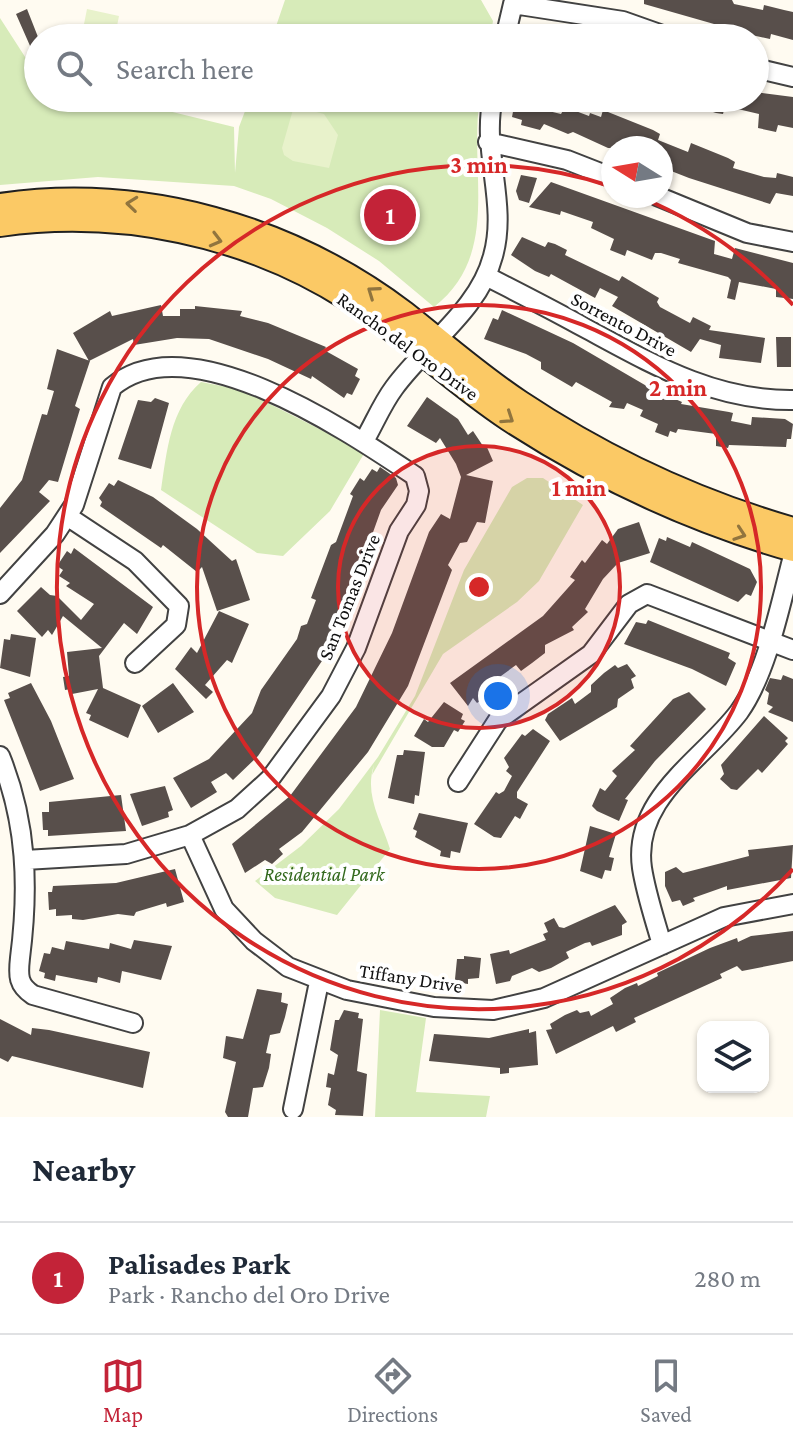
<!DOCTYPE html>
<meta charset="utf-8">
<style>
:root{--surface:#fff;--page:#f6f6f7;--text:#1f2937;--muted:#747a83;--line:#e0e1e3;--accent:#c32338}
body{margin:0;font-family:"Crimson Pro",serif;background:var(--page);color:var(--text)}
.controls{position:absolute;right:24px;bottom:24px;display:grid;overflow:hidden;border-radius:16px;box-shadow:0 2px 6px #0004}
.controls button{width:72px;height:72px;display:grid;place-items:center;padding:0;border:0;border-bottom:2px solid var(--line);background:var(--surface);color:var(--text);font:40px sans-serif}
.compass{position:absolute;left:601px;top:136px;width:72px;height:72px;border-radius:50%;background:var(--surface);box-shadow:0 2px 6px #0004;rotate:281deg}
.you{position:absolute;left:498px;top:696px;width:28px;height:28px;margin:-20px;border:6px solid #fff;border-radius:50%;background:#1a73e8;box-shadow:0 0 0 12px #1a73e833}
.badge{display:grid;place-items:center;width:52px;height:52px;border-radius:50%;background:var(--accent);color:#fff;font-size:26px;font-weight:700}
.pin{position:absolute;translate:-50% -50%;border:4px solid #fff;box-shadow:0 2px 8px #0006}
.list{margin:0;padding:0;list-style:none}
h2{display:flex;justify-content:space-between;align-items:center;height:104px;margin:0;padding:0 32px;font-size:34px}
h2 small{font-size:26px;font-weight:400;color:var(--muted)}
.list li{display:grid;grid-template-columns:52px 1fr auto;gap:24px;align-items:center;box-sizing:border-box;height:112px;padding:0 32px;border-top:2px solid var(--line)}
.list b{display:block;font-size:30px;white-space:nowrap}
.list p{margin:0;font-size:26px;white-space:nowrap;color:var(--muted)}
.list em{font-size:26px;font-style:normal;color:var(--muted)}
.icon{flex:none;width:44px;height:44px;fill:none;stroke:currentColor;stroke-width:2;stroke-linecap:round;stroke-linejoin:round}
.map{position:relative;flex:none;width:793px;height:1117px;overflow:hidden}
.search{position:absolute;background:var(--surface);box-shadow:0 2px 6px #0004;left:24px;right:24px;top:24px;height:88px;display:flex;align-items:center;gap:20px;box-sizing:border-box;padding:0 28px;border-radius:44px;color:var(--muted);font-size:30px}
.sheet{height:216px;background:var(--surface)}
nav{display:flex;justify-content:space-around;align-items:center;box-sizing:border-box;height:112px;border-top:2px solid var(--line);background:var(--surface);font-size:22px;color:var(--muted)}
nav a{display:grid;justify-items:center;gap:4px}
nav .on{color:var(--accent)}
.map>svg:first-child{display:block}
</style>
<div class="map">
<svg width="793" height="1117" viewBox="0 0 793 1117">
<rect width="100%" height="100%" fill="#fffbf1"/>
<path fill="#d7ebb9" d="M285,0H481L493,21L490,38H272Z
M0,18L38,77V98H115L234,127L235,173L239,127L250,98H480C468,171 502,254 434,307L379,261L327,228L271,199L234,186L98,177L0,185Z
M201,382L242,390L365,452L330,511L283,556L257,553L161,490C167,451 170,409 201,382Z
M527,478H543L583,505L539,581L517,602L443,654L372,775L374,765C364,795 381,820 390,849L337,915L275,898L255,881L301,846L339,809L378,757L415,696L464,570L512,487Z
M380,1010L426,1018L416,1092L490,1096L486,1117H375Z"/>
<path fill="#e8f2cb" d="M87,9L119,16L115,36L83,29Z
M294,106L324,114L338,135L329,168L293,161L284,155L282,148Z"/>
<path fill="#584f4b" d="M644,0H732L734,4L763,10L764,5L784,10L793,12V40L771,34L770,39L756,36L644,4Z
M27,9L38,37V64L16,14Z
M755,92L793,97V128L778,125L776,132L758,128L759,114L725,106L723,114L716,113L683,102V98H755Z
M522,98H543L540,109L561,114L565,107L589,116L590,113L601,117L603,110L653,130L660,134L658,140L688,152L691,143L728,158L735,162L733,168L764,177L776,178L777,173L793,177V196L776,193L770,204L689,178L661,167V148H608L573,132L568,134L544,124L540,130L521,125L522,120L512,117L515,101L521,103Z
M521,175L537,178L529,203L519,200L516,191Z
M551,182L715,241L714,254L732,259L735,248L793,263V299L776,297V289L739,282L735,300L727,298L731,280L728,277L678,263L680,259L661,253H655L652,260L627,250L625,256L610,250L614,239L591,228L593,222L561,211L560,215L529,207Z
M522,237L545,247L548,242L555,244L567,250L565,255L619,281L622,276L659,298L657,302L660,307L690,323L693,317L711,326L709,330L765,338L761,363L719,358L721,345L700,339L691,352L612,306L618,297L600,288L595,298L551,274L549,277L535,271L511,255Z
M161,305L163,316H180V309H195V306L242,311L240,316L268,323L326,347L324,350L358,369L355,376L360,379L352,395L347,393L344,398L312,376L311,379L268,359L209,339L177,338L134,345L133,339L89,361L73,333L110,311L112,316Z
M502,310L573,343L650,388L682,402L681,404L729,412L733,413L731,421L751,425L752,417L785,419L793,424L791,439H787L786,447L729,445L728,448L716,446V434L678,429L676,433L670,431L668,437L655,432L658,424L640,416L643,410L627,403L624,409L609,407L612,402L576,382L572,387L541,369V362L526,354L484,339L493,318L498,320Z
M776,337H791V367H777Z
M57,349L90,361L75,406L80,409L58,482L49,480L39,492L50,501L0,553V508L22,480L42,414L47,415L54,391L47,389Z
M427,397L458,419L468,435L473,431L483,446L486,445L493,461L466,475L493,481L485,523L477,522L467,542L460,543L448,565L452,570L408,686L368,752L302,832L279,849L283,854L272,864L265,860L245,873L232,844L290,796L356,707L392,633L429,532L441,514L450,519L461,477L456,464L440,438L436,443L407,426Z
M155,398L169,403L151,469L118,459L138,400L151,402Z
M380,467L396,478L398,485L381,510L339,627L334,625L327,640L332,643L326,655L258,756L233,780L226,773L211,782L217,792L191,808L173,778L209,759L252,713L261,690L297,639L301,626L307,624L316,600L311,598L331,545L336,542L353,496L350,494L360,478L364,481L372,469L377,472Z
M118,480L153,497L197,529L232,561L236,559L250,600L217,611L202,567L197,572L163,545L161,548L100,506L102,502L99,498L109,483L114,486Z
M639,522L650,553L618,563L603,579L585,609L588,612L572,627L574,630L545,645V653L532,663L521,671L516,665L501,676L503,684L477,703L473,698L468,706L450,683L543,616L575,580L570,577L582,560L585,563L602,540L607,544L618,529Z
M667,537L690,547L692,542L750,569L757,582L751,596L746,594L738,602L650,562L659,538L666,541Z
M74,548L153,607L137,634L124,623L99,656L103,688L141,705L128,738L89,720L91,715L86,713L98,689L72,694L71,689L65,690L63,677L69,676L67,652L102,648L63,616L52,635L48,630L42,637L17,611L41,587L50,595L57,596L81,620L94,604L66,586L70,583L59,576L63,570L57,566L67,551L71,554Z
M219,611L249,624L232,663L227,660L205,685L213,692L206,699L175,669L191,647L197,653Z
M648,620L730,653L728,658L736,663L726,686L692,669L624,644L636,622L646,624Z
M11,634L36,638L30,677L0,668L4,639L10,640Z
M627,664L636,676L631,679L634,688L618,699L617,707L560,741L545,720L548,714L572,698L575,704L591,692V685L604,673L615,665L618,668Z
M783,675L793,679V722L768,712L773,707L767,704L769,693L765,690L770,678L781,680Z
M31,683L51,721L74,779L40,791L4,700L10,698L8,693Z
M173,683L194,712L158,733L142,706Z
M689,692L706,709L655,761L625,799L628,800L619,821L597,811L592,806L600,788L605,791L617,776L612,771L635,750L630,746L673,699Z
M444,702L463,714L461,719L465,721L458,732L454,730L444,747H432L414,736L424,719L428,722Z
M764,716L788,738L785,741L788,744L762,773L758,769L737,790L731,789L720,779L724,774L721,765Z
M533,729L550,741L517,792V798L528,804L520,819L515,816L501,838L494,837L474,824L496,792L499,794L504,791L512,776L506,771L509,767L504,758L522,734L525,736Z
M404,750L425,752L419,796L415,795L414,804L388,798L397,755H403Z
M165,786L173,810L168,812L169,817L142,826L130,794Z
M121,795L126,831L48,836V830H43L42,812H49V802Z
M419,813L468,823L460,853L451,851L450,858L440,856L441,851L415,837L417,831L413,829Z
M590,826L616,834L609,857L614,858L611,871L605,870L602,879L580,871Z
M793,845L791,878L727,890V886L693,898L695,901L683,906L680,900L672,902L665,886V872L676,867L683,873L749,856L748,850Z
M175,869L184,902L167,907L166,903L136,912L134,916L118,914L83,920L72,919V915L56,916V909L49,910L48,892H52L53,886L116,883Z
M615,905L627,922L622,925V935L592,946L590,942L585,943L566,952L569,958L551,968L539,972L532,968L512,976L510,981L496,984L490,954L509,950L510,954L546,940L543,934L548,932L544,923L554,918L559,927L564,928Z
M793,931V961L742,971L737,966L720,974L722,978L634,1018L636,1022L616,1032L613,1026L556,1054L546,1030L552,1029L550,1024L565,1015L577,1010L580,1013L589,1011L591,1016L613,1004L610,998L625,988L637,983L638,986L658,976L657,973L710,948L737,938L738,942L751,936Z
M134,940L172,946L161,980L122,971L120,983L98,977L97,983L56,975L55,981L44,978L45,973L39,971L44,953L50,954L52,947L64,950L66,941L109,949L110,943L131,949Z
M464,956L481,958L479,978L468,979V984L455,982V979L457,959H464Z
M257,989L282,993L281,1002L288,1004L285,1017L280,1033L270,1035L266,1053L271,1054L269,1068L263,1087L253,1088L248,1117H228L225,1112L236,1062L223,1058L226,1036L243,1039Z
M344,1010L359,1013L358,1018L363,1019L357,1071L367,1074L363,1116L335,1115L336,1110L328,1105L331,1088L326,1087L328,1073L334,1075L338,1055L330,1050L335,1020H339Z
M0,1019L31,1035L32,1028L49,1030L150,1052L143,1088L12,1056L8,1062L0,1058Z
M529,1029V1033L536,1031L538,1065L509,1068V1073L500,1074V1068L429,1061L434,1034L489,1038Z"/>
<g fill="none" stroke-linecap="round" stroke-linejoin="round">
<g stroke="#424242" stroke-width="22">
<path id="minor" d="M513,4L623,21L671,38
M505,38L513,4
M755,68L793,77
M488,142L567,160L613,178
M657,196L747,233L793,242
M486,276C519,293 553,310 585,328C652,364 714,401 793,400
M364,441C374,424 382,404 394,388C426,344 479,310 493,256C508,203 481,151 493,98
M67,516L135,561L179,606L176,625L135,663
M0,594L55,534L74,505L112,387C188,322 349,432 415,476L419,491L416,505L399,531L356,648L331,696L270,779L237,809L190,835L126,854L25,860
M0,756C27,822 29,888 20,958C18,976 18,985 33,995L133,1023
M458,782L498,720L591,654L629,604L647,594L793,650
M190,835L224,909L254,941L288,967L347,990L434,1007L493,1010L544,998L724,917L793,904
M662,945C655,920 646,894 642,868C632,798 703,760 739,712C767,673 781,602 793,556
M293,1109L319,982"/>
</g>
<g stroke="#202020" stroke-width="26">
<path id="major" d="M0,205C143,184 290,226 405,313C443,343 479,375 520,402C604,458 696,501 793,529
M0,225C119,208 246,234 348,299C405,335 452,382 508,419C597,477 691,521 793,550"/>
</g>
<use href="#minor" stroke="#fff" stroke-width="18"/>
<use href="#major" stroke="#fbc965" stroke-width="22"/>
</g>
<defs><path id="oneway-chevron" d="M-2-3.5L2.5 0L-2 3.5" fill="none" stroke-width="1.6" stroke-linecap="round" stroke-linejoin="round" transform="scale(2)"/></defs>
<g stroke="#91753e">
<use href="#oneway-chevron" transform="translate(132 204) rotate(-174)"/>
<use href="#oneway-chevron" transform="translate(216 240) rotate(15)"/>
<use href="#oneway-chevron" transform="translate(373 292) rotate(-145)"/>
<use href="#oneway-chevron" transform="translate(508 418) rotate(34)"/>
<use href="#oneway-chevron" transform="translate(740 534) rotate(19)"/>
</g>
<circle cx="479" cy="587" r="141" fill="#d62828" fill-opacity=".12"/>
<g fill="none" stroke="#d62828" stroke-width="4">
<circle cx="479" cy="587" r="141"/>
<circle cx="479" cy="587" r="282"/>
<path d="M793 869A422 422 0 1 1 613 187M640 197A422 422 0 0 1 793 305"/>
</g>
<g text-anchor="middle" stroke-width="8" stroke-linejoin="round" paint-order="stroke">
<g font-size="20" fill="#0f0f0f" stroke="#fff">
<text transform="translate(624 324) rotate(28)" y="7">Sorrento Drive</text>
<text transform="translate(408 346) rotate(36)" y="7">Rancho del Oro Drive</text>
<text transform="translate(349 597) rotate(-68)" y="7">San Tomas Drive</text>
<text transform="translate(411 978) rotate(9)" y="7">Tiffany Drive</text>
</g>
<g font-size="20" font-style="italic" fill="#33691d" stroke="#fff">
<text x="324" y="881">Residential Park</text>
</g>
</g>
<circle cx="479" cy="587" r="12" fill="#d62828" stroke="#fff" stroke-width="4"/>
<g font-size="24" text-anchor="middle" font-weight="bold" fill="#d62828" stroke="#fff" stroke-width="8" stroke-linejoin="round" paint-order="stroke">
<text x="479" y="173">3 min</text>
<text x="678" y="396">2 min</text>
<text x="579" y="496">1 min</text>
</g>
</svg>
<div class="controls">
<button><svg class="icon" aria-label="layers" viewBox="0 0 24 24"><path d="M12 4l9 5-9 5-9-5zM3 14l9 5 9-5"/></svg></button>
</div>
<svg class="compass" viewBox="-18 -18 36 36"><path d="M0-13l5 13h-10z" fill="#e53935"/><path d="M0 13l5-13h-10z" fill="#747a83"/></svg>
<div class="you"></div>
<div class="pin badge" style="left:390px;top:215px">1</div>
<div class="search"><svg class="icon" aria-label="search" viewBox="0 0 24 24"><circle cx="10" cy="10" r="6"/><path d="M15 15l6 6"/></svg>Search here</div>
</div>
<section class="sheet">
<h2>Nearby<small></small></h2>
<ul class="list">
<li><span class="badge">1</span><div><b>Palisades Park</b><p>Park · Rancho del Oro Drive</p></div><em>280 m</em></li>
</ul>
</section>
<nav>
<a class="on"><svg class="icon" aria-label="map" viewBox="0 0 24 24"><path d="M3 6l6-2 6 2 6-2v14l-6 2-6-2-6 2zM9 4v14M15 6v14"/></svg>Map</a>
<a><svg class="icon" aria-label="directions" viewBox="0 0 24 24"><path d="M12 3l9 9-9 9-9-9zM9 14v-3h6M13 9l2 2-2 2"/></svg>Directions</a>
<a><svg class="icon" aria-label="saved" viewBox="0 0 24 24"><path d="M7 4h10v16l-5-4-5 4z"/></svg>Saved</a>
</nav>
